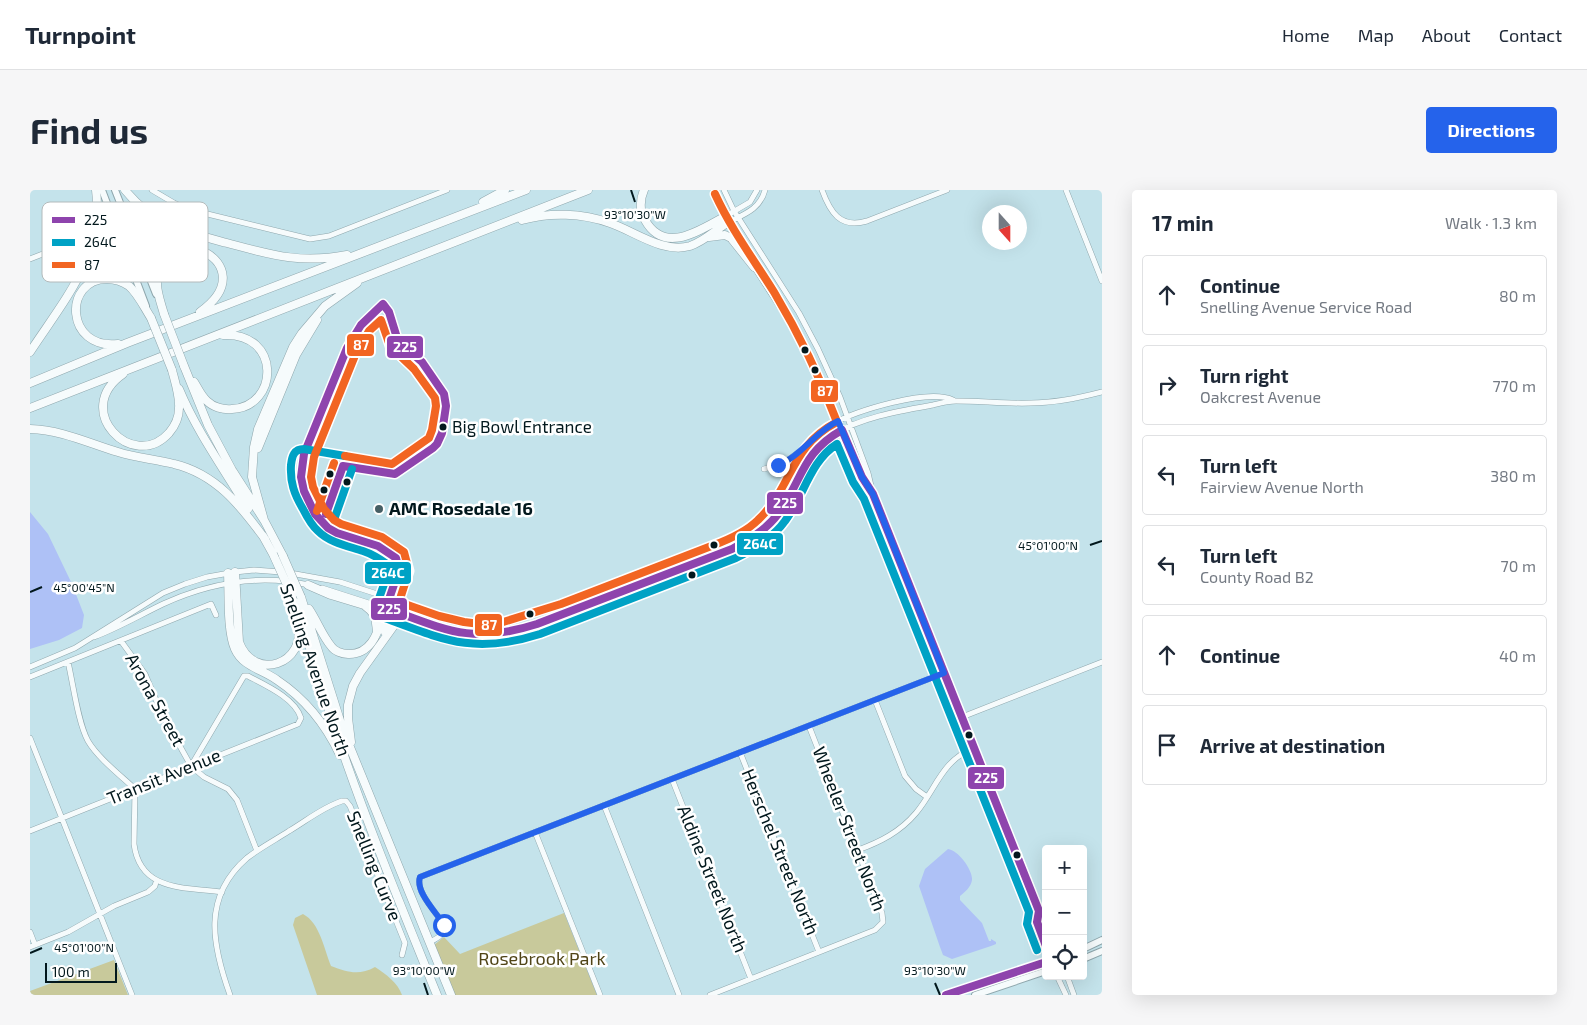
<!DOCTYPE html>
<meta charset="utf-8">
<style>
:root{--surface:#fff;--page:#f6f6f7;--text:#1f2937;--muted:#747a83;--line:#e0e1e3;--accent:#2563eb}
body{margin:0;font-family:"Exo 2",sans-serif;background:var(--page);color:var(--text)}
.controls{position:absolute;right:15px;bottom:15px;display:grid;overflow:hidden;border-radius:5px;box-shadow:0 5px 20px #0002}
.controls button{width:45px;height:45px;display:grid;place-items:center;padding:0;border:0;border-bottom:1px solid var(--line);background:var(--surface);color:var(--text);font:25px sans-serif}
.compass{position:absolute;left:952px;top:15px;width:45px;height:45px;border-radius:50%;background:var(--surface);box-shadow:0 5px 20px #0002;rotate:159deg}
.scale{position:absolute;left:15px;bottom:12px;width:72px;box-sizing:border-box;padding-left:5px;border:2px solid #02181d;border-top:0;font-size:14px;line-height:18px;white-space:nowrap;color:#02181d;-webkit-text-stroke:4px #fff;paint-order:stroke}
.stop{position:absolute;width:15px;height:15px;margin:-11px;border:4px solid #2563eb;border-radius:50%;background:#fff}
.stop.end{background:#2563eb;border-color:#fff;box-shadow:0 1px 5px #0008}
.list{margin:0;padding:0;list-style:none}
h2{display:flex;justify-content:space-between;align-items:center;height:65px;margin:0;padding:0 20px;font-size:21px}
h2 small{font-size:16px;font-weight:400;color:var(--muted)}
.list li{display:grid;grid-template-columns:32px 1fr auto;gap:15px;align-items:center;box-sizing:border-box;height:80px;margin:0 10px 10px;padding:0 10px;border:1px solid var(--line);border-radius:5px}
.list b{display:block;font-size:19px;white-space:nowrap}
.list p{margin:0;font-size:16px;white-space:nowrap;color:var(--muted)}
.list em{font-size:16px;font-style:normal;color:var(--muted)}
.icon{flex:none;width:28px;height:28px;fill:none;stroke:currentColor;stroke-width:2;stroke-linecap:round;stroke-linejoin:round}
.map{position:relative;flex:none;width:1072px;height:805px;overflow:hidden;border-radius:5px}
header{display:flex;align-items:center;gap:30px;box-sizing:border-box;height:70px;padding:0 25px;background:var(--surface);border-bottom:1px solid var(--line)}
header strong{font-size:24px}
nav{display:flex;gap:28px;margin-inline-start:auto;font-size:18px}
.intro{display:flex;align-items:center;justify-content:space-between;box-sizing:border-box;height:120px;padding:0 30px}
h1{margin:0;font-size:35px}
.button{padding:12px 22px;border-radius:5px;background:var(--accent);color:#fff;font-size:18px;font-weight:700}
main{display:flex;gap:30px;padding:0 30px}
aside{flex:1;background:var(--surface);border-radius:5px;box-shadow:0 5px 20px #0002}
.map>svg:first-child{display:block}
</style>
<header>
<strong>Turnpoint</strong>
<nav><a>Home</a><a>Map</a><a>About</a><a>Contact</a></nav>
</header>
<div class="intro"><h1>Find us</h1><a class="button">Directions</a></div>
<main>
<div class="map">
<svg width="1072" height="805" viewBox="0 0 1072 805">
<rect width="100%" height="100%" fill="#c4e3eb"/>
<path fill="#c8c99b" d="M534,723L567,805H425L404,755L414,747L430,764Z
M273,724C290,733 294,759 301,776C317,782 329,786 345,777C356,784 368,793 372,805H287L263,735L265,728Z
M84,770L98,805H0V801Z"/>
<path fill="#aec1f6" d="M0,322L18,344L42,394L54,425L52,438L29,450L0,459Z
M918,659C928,660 943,680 942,690C941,697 935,702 930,706V710L952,733L959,751H961V749L966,752V754L961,756L922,769L913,765L910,757L889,696L895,679Z"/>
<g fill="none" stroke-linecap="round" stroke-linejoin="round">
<g stroke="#8fa7ad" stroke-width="6">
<path id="minor" d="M122,0L144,13L157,19L280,49L299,46L417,0
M684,0L716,63
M694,0L704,21L769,123L788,159L810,207L838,283L843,304L1009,721L1016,728
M792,0C800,22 810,39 837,31L917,0
M1036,0L1072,91
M696,26L720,12L727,0
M699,32C715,24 730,19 735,0
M0,69L38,54
M723,75C739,101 757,126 772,154C795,196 813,242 832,287L840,300
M734,279L754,273L769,262
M260,383L310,392L437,433L466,434L481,432L513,422L715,342C726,333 737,324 744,312C754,295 760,274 773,258C780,249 791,240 802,234C826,221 898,198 923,210
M292,398L382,427
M397,432L435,444L460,445L476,443L528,426L702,359C719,350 735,340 747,325C767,298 772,263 802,245C832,227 869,221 903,215C911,213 918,211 926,211C951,211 976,214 1001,213C1025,213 1049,208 1072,202
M64,447C88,438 110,425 133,414C179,393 230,384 279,395
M91,451L115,484L132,524L161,576L174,587L198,599L207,610L227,661
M38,472C43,493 48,533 58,551C68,568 90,585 105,599L104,654C110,702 155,697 192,702
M0,477L45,458L133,403L155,394L177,387L205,382L224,380L251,382
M0,487L181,414L186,425
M845,510L875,586L886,599L897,607
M932,527L1072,472
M0,548L102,805
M710,562L789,762
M642,589L721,789
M574,615L649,805
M0,641L268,534L271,528C265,508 235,495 218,486H214L161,576
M505,642L570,805
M828,660C850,652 870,642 886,623C906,599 912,570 944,558
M1009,721L1007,732L1016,757
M0,742L5,755
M400,752C408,748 414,745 414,735C407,723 385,702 390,687L914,483
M0,757L38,742L84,716L118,702L125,696L126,692
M1027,786L1036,805
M1037,786L1044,805
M200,805C182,755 172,707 217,668C230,658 245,650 259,641C276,631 293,617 312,611H316L320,616L375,753L372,765
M680,805L845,740L853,732L852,723L779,536"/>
</g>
<g stroke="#8fa7ad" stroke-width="8">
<path id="major" d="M72,0L116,116
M85,0L126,104
M1053,759L1072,750
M1053,769L1072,761
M916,805L1016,772
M945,805L1016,781"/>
</g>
<g stroke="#8fa7ad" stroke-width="9">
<path id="highway" d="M95,0C123,35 156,42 197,53C242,65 270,74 317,65
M614,0C610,9 609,21 615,30C635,66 671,39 696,26
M453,12L475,0
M492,30C520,22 552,23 580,33C604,41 633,64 660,56C675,51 686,39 699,32
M679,47L695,45L701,48L724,77
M134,124C131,113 126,101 127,90C130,23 239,73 170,122
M88,154C35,160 33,89 77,89C85,89 93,92 99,96C108,104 114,117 121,128
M0,162C34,110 74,66 66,0
M154,176L178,235L202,280L234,330L253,366
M93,184C41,220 103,283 139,243C145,236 149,228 149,218C150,206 145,192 142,180
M164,192C168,198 171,206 177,211C183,217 193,220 202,219C249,217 252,142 193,145
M0,193L97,153L496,0
M149,199C167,242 194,279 218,319
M0,218L558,0
M0,239C32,240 58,253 88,262C106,268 125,269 144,274C186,284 210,315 235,349
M228,258L266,165L287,130
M234,330L222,287L224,257L228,239L263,157L272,143L295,116L327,93
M233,346L243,364
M205,382L209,452C224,492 277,475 268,433
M198,383C199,403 197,442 205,459C213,477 232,479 247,490C274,508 296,535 310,565
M278,395L301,405L334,415L340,420L345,426L347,441
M262,406C279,448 289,493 304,536C334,627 371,716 407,805
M271,407L313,540L421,805
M279,419C287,431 292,445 301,456C304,461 312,464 318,464C344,465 349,437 356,418
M355,442L363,420
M321,552L318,528V515L323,496L330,483L368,430L377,428L400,433"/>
</g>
<use href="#minor" stroke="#f6fbfc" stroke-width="5"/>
<use href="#major" stroke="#f6fbfc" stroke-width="6"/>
<use href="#highway" stroke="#f6fbfc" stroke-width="8"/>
<g stroke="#8fa7ad" stroke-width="9" stroke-linecap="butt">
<path id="highway-bridge" d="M134,124L154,176
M121,128L142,180
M243,364L262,406
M253,366L271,407"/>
</g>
<use href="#highway-bridge" stroke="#f6fbfc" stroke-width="8"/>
<g stroke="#fff" stroke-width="11">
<path id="bus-1" d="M313,276L365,284L403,258L407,254L412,243L416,216L414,204L392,172L368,151L359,122L353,114L331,135L317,158L274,264L271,287L274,301L285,324L298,338L307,343L348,356L366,368L369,380L356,418C416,440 442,455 507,434L702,359C719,350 736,340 748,324C773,290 771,263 812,240L832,287L843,304L1009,721L1007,732L1016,756
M296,324L313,276
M916,805L1016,772"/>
</g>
<g stroke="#fff" stroke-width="11">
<path id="bus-2" d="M315,266L274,259C264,259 262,266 261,275C260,292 264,304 273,319C277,327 281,335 288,341C300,353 318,356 333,361C342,364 350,369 357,374L359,380L346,417L347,423L352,427C414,450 444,465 510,444L706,368C724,359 743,348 755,331C774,306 780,271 807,254L823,292L834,309L999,722L997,734L1007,760
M305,327L322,279"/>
</g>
<g stroke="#fff" stroke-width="11">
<path id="bus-3" d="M315,266L362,274L399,248L402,240L406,216L405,208L384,179L360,156L351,130L339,141L326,163L284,267L281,287L283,297L294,319L304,330L311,334L352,347L374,362L379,381L369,412L409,426L434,432L458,435L470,433L531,414L684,355C700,349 716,342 728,330C763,297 759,257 807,232C790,187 769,144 744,102C724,70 701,39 685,4
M287,321L304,273"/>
</g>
<use href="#bus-1" stroke="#8e44ad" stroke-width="8"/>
<use href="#bus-2" stroke="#00a2c5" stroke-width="8"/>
<use href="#bus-3" stroke="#f26522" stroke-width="8"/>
</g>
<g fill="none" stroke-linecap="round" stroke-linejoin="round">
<path stroke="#2563eb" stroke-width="6" d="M414,735C407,723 385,702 390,687L914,483L843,304L832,287L808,231C785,242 770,267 748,275"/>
</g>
<path fill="none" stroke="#02181d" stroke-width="2" d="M601,0L605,12M1060,355L1072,351M0,402L12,397M0,763L12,758M394,793L398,805M905,793L910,805"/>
<g fill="#02181d" stroke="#fff" stroke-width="2">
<circle cx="775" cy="160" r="4.5"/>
<circle cx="785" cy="180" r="4.5"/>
<circle cx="413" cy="237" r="4.5"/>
<circle cx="300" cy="284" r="4.5"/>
<circle cx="317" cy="292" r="4.5"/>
<circle cx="294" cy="300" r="4.5"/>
<circle cx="684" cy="355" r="4.5"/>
<circle cx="662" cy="385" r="4.5"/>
<circle cx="500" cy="424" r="4.5"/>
<circle cx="939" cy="545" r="4.5"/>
<circle cx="987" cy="665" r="4.5"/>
</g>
<circle fill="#465f65" stroke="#fff" stroke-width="2" cx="349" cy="319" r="5"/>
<g text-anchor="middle" stroke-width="5" stroke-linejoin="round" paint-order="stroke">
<g font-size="17" fill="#02181d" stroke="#fff" text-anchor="start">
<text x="422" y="243">Big Bowl Entrance</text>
</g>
<g font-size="18" font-weight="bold" fill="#02181d" stroke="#fff" text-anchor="start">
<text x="359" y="325">AMC Rosedale 16</text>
</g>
<g font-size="18" fill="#02181d" stroke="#fff">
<text transform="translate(285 480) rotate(71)" y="6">Snelling Avenue North</text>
<text transform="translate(125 510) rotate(61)" y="6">Arona Street</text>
<text transform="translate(134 587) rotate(-22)" y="6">Transit Avenue</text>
<text transform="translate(819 639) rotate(69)" y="6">Wheeler Street North</text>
<text transform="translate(750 662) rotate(68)" y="6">Herschel Street North</text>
<text transform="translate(344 676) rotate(68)" y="6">Snelling Curve</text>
<text transform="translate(682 689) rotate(68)" y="6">Aldine Street North</text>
</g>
<g font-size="18" fill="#504417" stroke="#fff">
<text x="512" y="775">Rosebrook Park</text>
</g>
</g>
<rect x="12" y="12" width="166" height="80" rx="8" fill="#fff" stroke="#b3babb" stroke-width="1"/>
<rect x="22" y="27" width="23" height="6" fill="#8e44ad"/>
<rect x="22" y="49" width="23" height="7" fill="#00a2c5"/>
<rect x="22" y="72" width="23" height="6" fill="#f26522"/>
<g font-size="14" fill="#02181d">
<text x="54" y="35">225</text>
<text x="54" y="57">264C</text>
<text x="54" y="80">87</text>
</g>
<g font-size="12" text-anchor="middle" fill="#02181d" stroke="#fff" stroke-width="5" stroke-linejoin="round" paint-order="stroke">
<text x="605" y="29">93°10'30"W</text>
<text x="1018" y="360">45°01'00"N</text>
<text x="54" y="402">45°00'45"N</text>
<text x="54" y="762">45°01'00"N</text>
<text x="394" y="785">93°10'00"W</text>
<text x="905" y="785">93°10'30"W</text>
</g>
<g stroke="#fff" stroke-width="2">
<rect x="316" y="143" width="29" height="24" rx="5" fill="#f26522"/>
<rect x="356" y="145" width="38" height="24" rx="5" fill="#8e44ad"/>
<rect x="780" y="189" width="29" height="24" rx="5" fill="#f26522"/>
<rect x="736" y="301" width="38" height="24" rx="5" fill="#8e44ad"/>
<rect x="706" y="342" width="48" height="24" rx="5" fill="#00a2c5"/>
<rect x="334" y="371" width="48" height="24" rx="5" fill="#00a2c5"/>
<rect x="340" y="407" width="38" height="24" rx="5" fill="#8e44ad"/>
<rect x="444" y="423" width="29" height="24" rx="5" fill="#f26522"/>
<rect x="937" y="576" width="38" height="24" rx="5" fill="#8e44ad"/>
</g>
<g font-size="14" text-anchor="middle" font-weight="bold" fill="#fff">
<text x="331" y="160">87</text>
<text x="375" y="162">225</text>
<text x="795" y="206">87</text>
<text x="755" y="318">225</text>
<text x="730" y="359">264C</text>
<text x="358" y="388">264C</text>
<text x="359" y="424">225</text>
<text x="459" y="440">87</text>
<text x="956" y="593">225</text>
</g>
</svg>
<div class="controls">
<button>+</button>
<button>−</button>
<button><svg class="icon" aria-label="locate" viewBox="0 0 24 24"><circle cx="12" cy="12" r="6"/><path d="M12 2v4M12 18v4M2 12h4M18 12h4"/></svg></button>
</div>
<svg class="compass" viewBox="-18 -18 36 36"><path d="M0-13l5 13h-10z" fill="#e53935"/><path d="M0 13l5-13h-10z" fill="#747a83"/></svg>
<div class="scale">100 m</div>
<div class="stop" style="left:414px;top:735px"></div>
<div class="stop end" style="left:748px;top:275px"></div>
</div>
<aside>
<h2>17 min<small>Walk · 1.3 km</small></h2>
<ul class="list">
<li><svg class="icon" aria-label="ahead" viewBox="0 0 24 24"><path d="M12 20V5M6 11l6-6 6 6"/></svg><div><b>Continue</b><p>Snelling Avenue Service Road</p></div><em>80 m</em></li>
<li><svg class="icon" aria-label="right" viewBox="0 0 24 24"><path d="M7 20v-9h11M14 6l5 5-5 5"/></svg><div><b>Turn right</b><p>Oakcrest Avenue</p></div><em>770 m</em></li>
<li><svg class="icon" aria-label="left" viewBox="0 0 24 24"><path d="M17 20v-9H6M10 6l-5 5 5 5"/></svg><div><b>Turn left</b><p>Fairview Avenue North</p></div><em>380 m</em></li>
<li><svg class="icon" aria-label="left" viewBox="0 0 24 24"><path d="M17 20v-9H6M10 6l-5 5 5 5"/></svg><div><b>Turn left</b><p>County Road B2</p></div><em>70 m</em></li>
<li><svg class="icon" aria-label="ahead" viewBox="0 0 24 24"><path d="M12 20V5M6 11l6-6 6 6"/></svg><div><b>Continue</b></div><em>40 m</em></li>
<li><svg class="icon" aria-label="arrive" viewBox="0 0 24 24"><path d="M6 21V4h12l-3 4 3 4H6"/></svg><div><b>Arrive at destination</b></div></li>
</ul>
</aside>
</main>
